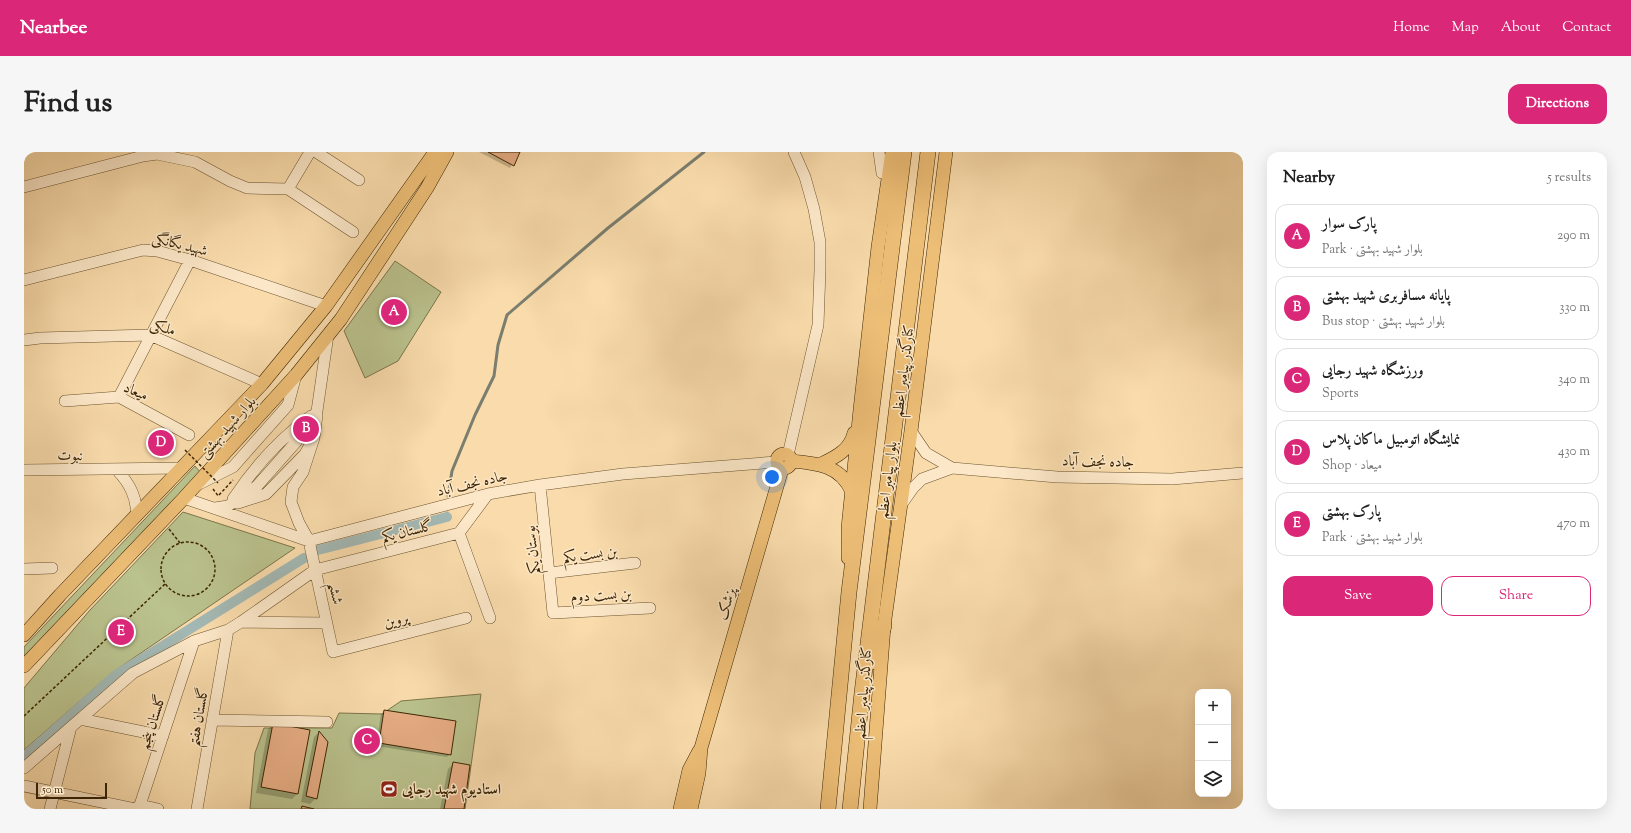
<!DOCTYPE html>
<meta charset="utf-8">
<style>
:root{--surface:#fff;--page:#f6f6f6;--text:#222;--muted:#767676;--line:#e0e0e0;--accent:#db2777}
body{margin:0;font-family:"Sorts Mill Goudy",Amiri,serif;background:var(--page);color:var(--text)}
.controls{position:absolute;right:12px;bottom:12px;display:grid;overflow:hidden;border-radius:8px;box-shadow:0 4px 16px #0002}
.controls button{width:36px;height:36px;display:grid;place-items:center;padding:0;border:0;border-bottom:1px solid var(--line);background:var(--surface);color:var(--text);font:20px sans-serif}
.scale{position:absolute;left:12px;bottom:10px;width:71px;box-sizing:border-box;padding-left:4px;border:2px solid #3d2605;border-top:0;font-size:11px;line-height:14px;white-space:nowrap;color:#3d2605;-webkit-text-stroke:3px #fce8c9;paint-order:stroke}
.you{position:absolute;left:748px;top:325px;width:14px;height:14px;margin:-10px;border:3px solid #fff;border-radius:50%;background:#1a73e8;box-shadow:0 0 0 6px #1a73e833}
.badge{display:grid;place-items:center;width:26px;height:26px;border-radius:50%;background:var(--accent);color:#fff;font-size:13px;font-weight:700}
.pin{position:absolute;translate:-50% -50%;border:2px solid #fff;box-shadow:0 1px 4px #0006}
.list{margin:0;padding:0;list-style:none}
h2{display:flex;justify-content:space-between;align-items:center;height:52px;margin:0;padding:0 16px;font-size:17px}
h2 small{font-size:13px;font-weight:400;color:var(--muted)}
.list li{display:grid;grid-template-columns:26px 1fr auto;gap:12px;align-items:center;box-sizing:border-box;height:64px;margin:0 8px 8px;padding:0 8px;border:1px solid var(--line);border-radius:12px}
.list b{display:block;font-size:15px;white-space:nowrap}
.list p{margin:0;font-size:13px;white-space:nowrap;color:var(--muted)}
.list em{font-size:13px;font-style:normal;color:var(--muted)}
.actions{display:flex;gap:8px;padding:12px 16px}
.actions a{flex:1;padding:9px 0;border:1px solid var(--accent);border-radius:12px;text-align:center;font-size:14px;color:var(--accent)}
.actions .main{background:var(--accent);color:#fff}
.icon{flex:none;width:22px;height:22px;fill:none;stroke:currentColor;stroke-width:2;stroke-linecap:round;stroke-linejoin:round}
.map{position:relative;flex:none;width:1219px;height:657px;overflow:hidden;border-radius:12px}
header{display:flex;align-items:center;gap:24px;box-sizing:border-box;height:56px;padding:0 20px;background:var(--accent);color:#fff}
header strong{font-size:19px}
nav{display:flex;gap:22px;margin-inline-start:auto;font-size:14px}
.intro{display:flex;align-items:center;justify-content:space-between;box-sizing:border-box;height:96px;padding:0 24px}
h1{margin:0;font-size:28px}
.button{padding:10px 18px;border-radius:12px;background:var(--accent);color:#fff;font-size:14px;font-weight:700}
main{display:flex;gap:24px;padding:0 24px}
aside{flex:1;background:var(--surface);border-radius:12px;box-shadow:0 4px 16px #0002}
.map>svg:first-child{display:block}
</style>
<header>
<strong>Nearbee</strong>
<nav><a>Home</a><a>Map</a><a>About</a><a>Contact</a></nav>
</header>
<div class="intro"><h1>Find us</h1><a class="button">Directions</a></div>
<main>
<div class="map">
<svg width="1219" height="657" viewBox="0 0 1219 657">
<rect width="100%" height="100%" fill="#fadcac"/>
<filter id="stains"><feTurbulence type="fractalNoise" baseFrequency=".005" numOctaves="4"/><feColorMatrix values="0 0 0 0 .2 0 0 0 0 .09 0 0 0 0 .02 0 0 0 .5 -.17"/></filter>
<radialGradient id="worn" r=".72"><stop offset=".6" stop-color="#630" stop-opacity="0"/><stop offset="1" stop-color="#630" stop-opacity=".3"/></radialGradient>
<path fill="#bac28d" stroke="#7c7449" d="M371,109L417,140L374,209L341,226L320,179Z
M171,314L176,320L0,505V495Z
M159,360L271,396L89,520L0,598V536L66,458Z
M457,542L441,657H226L231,601L240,576H308L315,561L358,562L377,549Z"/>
<path fill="#0003" d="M455,0H495L486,16Z
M361,559L426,602L423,605L352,594L357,562Z
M249,572L273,642L268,647L232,641L244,577Z
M295,580L302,591L292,646L286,652L277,650L290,585Z
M430,611L439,657H416L424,617Z"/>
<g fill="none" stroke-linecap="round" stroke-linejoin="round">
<path stroke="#7a7e6f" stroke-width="3" d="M424,344L428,319L451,263L470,224L474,193L483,163L584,76L680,0
M423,365V361"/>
<path stroke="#a3b9b5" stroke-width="10" d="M294,398L423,365
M0,605L92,523L280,406"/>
</g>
<path fill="#e7ad84" stroke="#3d2605" d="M464,0H496L490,14Z
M360,558L432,569L427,603L355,591Z
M249,571L286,578L274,642L237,635Z
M295,579L304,590L293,647L282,644Z
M429,610L446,613L440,657H420Z
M278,654L290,657H277Z"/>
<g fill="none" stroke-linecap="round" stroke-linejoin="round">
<g stroke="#6c542f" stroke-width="12">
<path id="minor" d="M292,0L335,28
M855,0L858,21
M0,35L119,4L133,2L171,10L206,29L223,36L264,37L329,80
M264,37L286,0
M0,128L119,98L133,99L166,108L302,154
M0,188L16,186L126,183L238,232
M95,245L166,108
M41,249L95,245L165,283
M887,279L902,301L928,316
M290,286L279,320L269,335L267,350L275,371L285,389L309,500L442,466
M764,303L794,173L796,118V90L790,57L781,25L770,0
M0,318L159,316
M93,318C106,332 112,344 113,363
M175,332L209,315L264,253L272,223
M516,333L529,461L626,456
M160,346L285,389L464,342L516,333L599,322L752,310
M209,347C231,314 255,287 287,264
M214,351L242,342L281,302L290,286L293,263
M877,353L889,336L898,327L928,316L1033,325L1148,327L1219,321
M191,356L204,354L233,334L272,290L293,259L304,183
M435,381L466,466
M0,417L28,416
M525,421L611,411
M217,470L303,471
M56,567L139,584
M188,568L303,570
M0,616L109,521L170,489L204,478L217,470L291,418L435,381L464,342
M0,634L111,657
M116,653L134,657
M26,657L47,575
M111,657L116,653L170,489
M173,657L204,478"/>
</g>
<g stroke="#3d2605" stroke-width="14">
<path id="major" d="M753 309a7 7 0 1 1 14 0a7 7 0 1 1-14 0Z
M767,309C792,311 817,313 828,340
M797,312C812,305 826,298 830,281
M824,406V376L836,258L854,95L868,0
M0,483L36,443L238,232L302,154L411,0
M0,514L160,346L272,223L317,167L403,36L423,0
M656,657L665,618L675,599
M667,657L675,621L677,596L758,317
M846,657L860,474L887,279L922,0"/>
</g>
<g stroke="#3d2605" stroke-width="16">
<path id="highway" d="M848,510L860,474
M804,657L825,440L880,0
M826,657L838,541L904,0"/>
</g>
<path stroke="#3d2605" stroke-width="1.5" stroke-dasharray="3 2" stroke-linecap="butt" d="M189,337L195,345
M195,343L209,328
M145,377L156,391
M137 417a27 27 0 1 1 54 0a27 27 0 1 1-54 0Z
M0,564L141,432"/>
<use href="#minor" stroke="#fce8c9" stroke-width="11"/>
<use href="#major" stroke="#edbe76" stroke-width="13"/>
<use href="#highway" stroke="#edbe76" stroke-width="15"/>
<path stroke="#3d2605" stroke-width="1.5" stroke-dasharray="3 2" stroke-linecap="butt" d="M161,298L194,331"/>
</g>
<defs>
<g id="stadium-square" transform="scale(0.9)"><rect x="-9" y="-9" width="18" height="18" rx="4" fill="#8f2418" stroke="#fce8c9"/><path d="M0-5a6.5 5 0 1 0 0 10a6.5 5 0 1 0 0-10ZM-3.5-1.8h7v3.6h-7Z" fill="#fff"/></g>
</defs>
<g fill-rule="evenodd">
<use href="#stadium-square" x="365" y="637"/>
</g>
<g text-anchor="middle" stroke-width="3" stroke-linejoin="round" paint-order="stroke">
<g font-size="15" fill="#3d2605" stroke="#fce8c9">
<text transform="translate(156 92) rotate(14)" y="5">شهید یگانگی</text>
<text transform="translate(139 175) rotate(17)" y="5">ملکی</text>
<text transform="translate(879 219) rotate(-83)" y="5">کنارگذر پیامبر اعظم</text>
<text transform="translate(112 239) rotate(23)" y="5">میعاد</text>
<text transform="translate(203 275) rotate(-48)" y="5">بلوار شهید بهشتی</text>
<text x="46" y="308">نبوت</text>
<text transform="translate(1074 309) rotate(1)" y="5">جاده نجف آباد</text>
<text transform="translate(863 328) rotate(-83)" y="5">بلوار پیامبر اعظم</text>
<text transform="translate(448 331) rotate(-13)" y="5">جاده نجف آباد</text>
<text transform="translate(383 379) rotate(-14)" y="5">گلستان یکم</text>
<text transform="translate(508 398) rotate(-96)" y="5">بوستان یکم</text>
<text transform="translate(566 402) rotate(-7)" y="5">بن بست یکم</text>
<text transform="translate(312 441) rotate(77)" y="5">ششم</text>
<text transform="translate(577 443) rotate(-3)" y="5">بن بست دوم</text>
<text transform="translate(702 452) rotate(-74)" y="5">پزشک</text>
<text transform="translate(372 468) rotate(-14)" y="5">پروین</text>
<text transform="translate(839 541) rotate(-86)" y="5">کنارگذر پیامبر اعظم</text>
<text transform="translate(174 565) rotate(-80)" y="5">گلستان هفتم</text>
<text transform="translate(128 570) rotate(-72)" y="5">گلستان پنجم</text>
</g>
<g font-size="15" font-weight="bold" fill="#3d2605" stroke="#fce8c9" text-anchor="start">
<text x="378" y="642">استادیوم شهید رجایی</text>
</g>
</g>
<rect width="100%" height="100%" filter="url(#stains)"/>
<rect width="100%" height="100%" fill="url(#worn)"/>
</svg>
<div class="controls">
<button>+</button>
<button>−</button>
<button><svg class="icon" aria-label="layers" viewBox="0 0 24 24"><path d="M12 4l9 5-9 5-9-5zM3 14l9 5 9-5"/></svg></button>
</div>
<div class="scale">50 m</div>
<div class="you"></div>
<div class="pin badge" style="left:370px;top:160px">A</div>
<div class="pin badge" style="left:282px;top:277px">B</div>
<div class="pin badge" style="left:343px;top:589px">C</div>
<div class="pin badge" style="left:137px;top:291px">D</div>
<div class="pin badge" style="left:97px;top:480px">E</div>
</div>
<aside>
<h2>Nearby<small>5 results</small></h2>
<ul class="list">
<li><span class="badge">A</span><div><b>پارک سوار</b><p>Park · بلوار شهید بهشتی</p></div><em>290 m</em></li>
<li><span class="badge">B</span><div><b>پایانه مسافربری شهید بهشتی</b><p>Bus stop · بلوار شهید بهشتی</p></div><em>330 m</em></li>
<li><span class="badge">C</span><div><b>ورزشگاه شهید رجایی</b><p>Sports</p></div><em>340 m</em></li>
<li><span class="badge">D</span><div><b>نمایشگاه اتومبیل ماکان پلاس</b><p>Shop · میعاد</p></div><em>430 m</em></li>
<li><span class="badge">E</span><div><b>پارک بهشتی</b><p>Park · بلوار شهید بهشتی</p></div><em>470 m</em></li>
</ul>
<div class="actions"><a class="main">Save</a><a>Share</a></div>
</aside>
</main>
